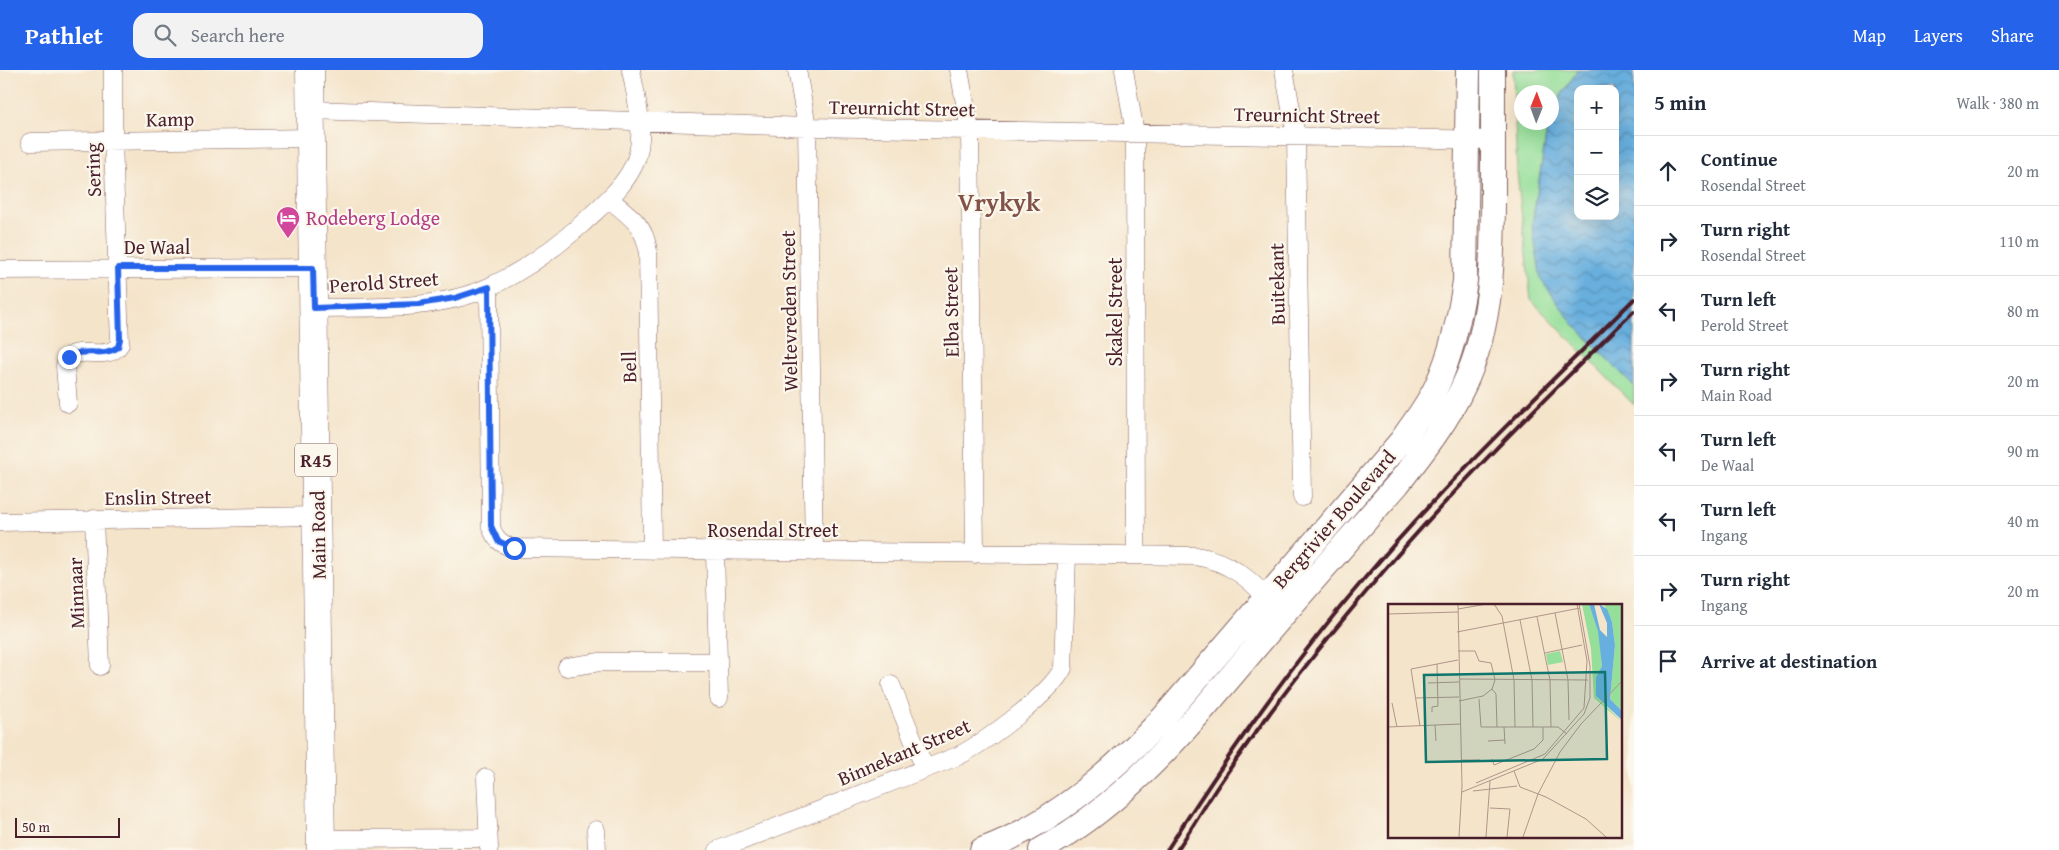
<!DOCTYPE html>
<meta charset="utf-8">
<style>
:root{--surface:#fff;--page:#f2f2f3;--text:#1f2937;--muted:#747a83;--line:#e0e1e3;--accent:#2563eb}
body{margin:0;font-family:"Gentium Book Plus",serif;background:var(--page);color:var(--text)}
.controls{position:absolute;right:15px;top:15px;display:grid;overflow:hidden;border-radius:10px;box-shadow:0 5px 20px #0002}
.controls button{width:45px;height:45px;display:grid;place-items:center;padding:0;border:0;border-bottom:1px solid var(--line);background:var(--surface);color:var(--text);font:25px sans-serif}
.compass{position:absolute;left:1514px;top:15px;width:45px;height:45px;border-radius:50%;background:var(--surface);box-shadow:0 5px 20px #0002;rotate:1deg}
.scale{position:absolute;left:15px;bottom:12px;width:105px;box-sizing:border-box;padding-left:5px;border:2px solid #4a1f2b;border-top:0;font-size:14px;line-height:18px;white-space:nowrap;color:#4a1f2b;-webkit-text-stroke:4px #fbf7ec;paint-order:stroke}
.stop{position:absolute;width:15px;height:15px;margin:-11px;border:4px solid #2563eb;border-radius:50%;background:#fff}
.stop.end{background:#2563eb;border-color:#fff;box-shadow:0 1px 5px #0008}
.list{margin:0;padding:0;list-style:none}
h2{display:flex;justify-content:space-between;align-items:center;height:65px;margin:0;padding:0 20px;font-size:21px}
h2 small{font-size:16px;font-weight:400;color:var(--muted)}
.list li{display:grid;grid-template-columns:32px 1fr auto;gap:15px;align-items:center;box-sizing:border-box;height:70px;padding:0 20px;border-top:1px solid var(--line)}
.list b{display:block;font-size:19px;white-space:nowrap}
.list p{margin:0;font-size:16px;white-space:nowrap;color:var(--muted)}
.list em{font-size:16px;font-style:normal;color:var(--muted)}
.icon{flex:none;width:28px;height:28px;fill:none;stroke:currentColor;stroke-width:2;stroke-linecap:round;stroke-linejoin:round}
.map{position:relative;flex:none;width:1634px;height:780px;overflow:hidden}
header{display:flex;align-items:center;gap:30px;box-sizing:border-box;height:70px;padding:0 25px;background:var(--accent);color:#fff}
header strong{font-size:24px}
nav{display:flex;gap:28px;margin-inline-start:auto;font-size:18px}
.search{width:350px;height:45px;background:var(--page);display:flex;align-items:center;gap:12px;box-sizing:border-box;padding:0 18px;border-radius:15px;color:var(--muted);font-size:19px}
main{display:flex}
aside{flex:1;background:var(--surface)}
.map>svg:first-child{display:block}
</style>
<header>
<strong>Pathlet</strong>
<div class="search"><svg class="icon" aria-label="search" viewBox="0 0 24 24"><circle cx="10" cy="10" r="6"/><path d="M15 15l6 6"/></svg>Search here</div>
<nav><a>Map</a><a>Layers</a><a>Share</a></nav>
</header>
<main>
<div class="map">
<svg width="1634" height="780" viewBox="0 0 1634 780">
<defs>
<pattern id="water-waves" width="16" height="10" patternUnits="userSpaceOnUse" patternTransform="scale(1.25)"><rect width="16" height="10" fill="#67afde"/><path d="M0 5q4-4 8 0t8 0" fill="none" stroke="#578eb4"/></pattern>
</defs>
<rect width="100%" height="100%" fill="#fbf7ec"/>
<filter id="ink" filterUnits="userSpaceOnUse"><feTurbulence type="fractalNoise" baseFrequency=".02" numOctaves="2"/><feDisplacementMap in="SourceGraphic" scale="10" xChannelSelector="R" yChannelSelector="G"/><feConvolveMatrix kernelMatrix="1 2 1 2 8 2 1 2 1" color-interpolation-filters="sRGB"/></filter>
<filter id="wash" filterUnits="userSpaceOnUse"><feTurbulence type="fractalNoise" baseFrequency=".0096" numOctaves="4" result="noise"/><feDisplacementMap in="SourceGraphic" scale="20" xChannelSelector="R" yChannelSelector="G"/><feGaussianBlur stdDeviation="1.12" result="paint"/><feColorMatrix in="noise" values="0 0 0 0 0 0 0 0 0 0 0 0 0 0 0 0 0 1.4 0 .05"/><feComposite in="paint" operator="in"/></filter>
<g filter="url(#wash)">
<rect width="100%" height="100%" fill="#f4e4ca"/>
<path fill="#95df9a" stroke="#707f62" d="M1513,0H1578L1552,39V22H1522V52L1548,53L1532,154L1574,255L1634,316V335L1531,230L1517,103Z"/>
<path fill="url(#water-waves)" stroke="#586784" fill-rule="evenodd" d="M1578,0H1634V316L1574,255L1541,210L1532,155L1548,53L1552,52V39ZM1578,19H1615V146H1578Z"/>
</g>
<g filter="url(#ink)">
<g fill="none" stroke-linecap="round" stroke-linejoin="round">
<g stroke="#866463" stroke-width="19">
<path id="street" d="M797,0L807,57L814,482
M959,0L970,60L975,484
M1124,0L1135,63L1136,484
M1284,0L1296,66L1302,427
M311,40L807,57L1493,70
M30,72L311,68
M609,129C629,145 645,155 648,181L652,480
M0,200L313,198
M489,217L491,457C495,469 501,474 513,478L1196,486C1228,491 1256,511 1273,538
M314,238C371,237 436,241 489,217C524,201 555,178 583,153C602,135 626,116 636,90C646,61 636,28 631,0
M68,333L65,296L69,287C82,276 109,292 120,274L113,70V0
M94,449L100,596
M0,452L317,446
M715,481L719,628
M567,597L600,592H718
M891,615L925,699
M486,708L489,778
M596,760L597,780
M321,769L488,768
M718,780L958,686C984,673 1051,624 1063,598L1067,485"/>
</g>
<g stroke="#866463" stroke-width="26">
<path id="secondary" d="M982,780C1054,753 1111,703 1163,648L1402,370C1414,352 1428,335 1437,315C1452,282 1460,246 1465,211L1468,0
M1041,780C1131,730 1194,650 1260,572C1305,519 1351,467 1397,415C1422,383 1447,352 1464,315C1494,251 1493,182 1493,114C1493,76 1493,38 1493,0"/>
</g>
<g stroke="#866463" stroke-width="29">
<path id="primary" d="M310,0L321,780"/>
</g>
<use href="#street" stroke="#fff" stroke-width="18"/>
<use href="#secondary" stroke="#fff" stroke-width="24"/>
<use href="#primary" stroke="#fff" stroke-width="28"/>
<path stroke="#4a1f2b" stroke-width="4" d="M1167,780C1227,686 1291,594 1364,509C1448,410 1542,321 1634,229
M1177,780C1191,760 1203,739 1216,719C1265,646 1320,576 1377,509C1457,414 1546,328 1634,241"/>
</g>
</g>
<g fill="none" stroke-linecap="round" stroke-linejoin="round" filter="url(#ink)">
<path stroke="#2563eb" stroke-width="6" d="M69,287C81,277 103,288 118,277L120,269L118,198H313L314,238L419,234L455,228L489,217L491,456L498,471L514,478"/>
</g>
<defs>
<g id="hotel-pin" transform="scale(1.25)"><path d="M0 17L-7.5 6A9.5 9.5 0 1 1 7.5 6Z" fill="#d1479c" stroke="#fbf7ec"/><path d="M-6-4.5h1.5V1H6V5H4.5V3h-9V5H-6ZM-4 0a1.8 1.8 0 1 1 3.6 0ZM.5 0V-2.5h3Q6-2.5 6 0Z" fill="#fff"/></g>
</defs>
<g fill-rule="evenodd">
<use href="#hotel-pin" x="288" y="148"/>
</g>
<g text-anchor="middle" stroke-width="4.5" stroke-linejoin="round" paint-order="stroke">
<rect fill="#fbf7ec" stroke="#7f6065" stroke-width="1" x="295" y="373.5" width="42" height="33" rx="4"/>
<g font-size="19" font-weight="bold" fill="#4a1f2b">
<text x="316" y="397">R45</text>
</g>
<g font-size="20" fill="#4a1f2b" stroke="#fbf7ec">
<text transform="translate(902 38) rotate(1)" y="7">Treurnicht Street</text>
<text transform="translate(1307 45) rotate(1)" y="7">Treurnicht Street</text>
<text transform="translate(170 49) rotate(-1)" y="7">Kamp</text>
<text transform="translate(93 100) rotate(-92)" y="7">Sering</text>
<text x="157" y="184">De Waal</text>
<text transform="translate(384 212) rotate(-4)" y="7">Perold Street</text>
<text transform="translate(1277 214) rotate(-91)" y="7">Buitekant</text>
<text transform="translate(789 241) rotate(-91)" y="7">Weltevreden Street</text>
<text transform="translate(951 242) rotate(-91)" y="7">Elba Street</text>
<text transform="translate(1115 242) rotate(-90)" y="7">Skakel Street</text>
<text transform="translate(629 297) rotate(-91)" y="7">Bell</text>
<text transform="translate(158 427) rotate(-1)" y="7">Enslin Street</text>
<text transform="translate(1334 449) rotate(-49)" y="7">Bergrivier Boulevard</text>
<text x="773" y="467">Rosendal Street</text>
<text transform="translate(318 465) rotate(-91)" y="7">Main Road</text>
<text transform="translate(76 523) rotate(-92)" y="7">Minnaar</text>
<text transform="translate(904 682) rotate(-23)" y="7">Binnekant Street</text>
</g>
<g font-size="20" fill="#b23c85" stroke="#fbf7ec" text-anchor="start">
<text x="306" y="155">Rodeberg Lodge</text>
</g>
<g font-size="25" font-weight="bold" fill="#825147" stroke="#fbf7ec">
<text x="999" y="141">Vrykyk</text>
</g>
</g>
<g transform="translate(1388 534)">
<rect width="234" height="234" fill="#f4e4ca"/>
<path d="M194,0H201L211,27L214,62L208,73V92L234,118L206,94L203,45ZM216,0H234V107L222,95L227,41L224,18ZM172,47L175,58L160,61L158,50Z" fill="#95df9a"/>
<path d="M201,0H206L212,26L219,33V19L211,0L219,5L224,18L227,41L222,95L234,107V116L208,92V73L214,62L210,27Z" fill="#67afde"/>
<path fill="none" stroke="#b0958a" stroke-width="1" d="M70,0L74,182L71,233M106,0L114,12L126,76L127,123M70,5L99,0M167,9L180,76L181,116M0,10L70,8M149,13L162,76L163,123M132,16L144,76L145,123M69,28L192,4M70,47H87L91,57L103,59L107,76L104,85L95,92L71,97M157,49L194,41M72,75L200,76M40,79L71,78M104,85L108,90L109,123M27,94L71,93M91,95L93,123H170L179,130M4,99L9,123M44,108V103L50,102L49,60M47,121L48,137M32,122L23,65L70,56M0,123L72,120M116,123L117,140M100,137L117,136M104,155L106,161L146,145L155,136V123M73,156H92M126,167L132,183L158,193L198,215L218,233M88,179L157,150L196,104L199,57L189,0M85,187L129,182M74,188L155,155L196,110L202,94V62L191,0M102,204L122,205L119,233M98,233L102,177M135,233L150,190L172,148L193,120L234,77"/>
<path fill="#0f766e" fill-opacity="0.15" stroke="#0f766e" stroke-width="2.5" d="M217,68L219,155L38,158L36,71Z"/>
<rect width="234" height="234" fill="none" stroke="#4a1f2b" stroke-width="2.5"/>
</g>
</svg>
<div class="controls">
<button>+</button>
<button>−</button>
<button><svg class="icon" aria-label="layers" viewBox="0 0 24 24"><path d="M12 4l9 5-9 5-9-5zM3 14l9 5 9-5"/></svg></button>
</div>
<svg class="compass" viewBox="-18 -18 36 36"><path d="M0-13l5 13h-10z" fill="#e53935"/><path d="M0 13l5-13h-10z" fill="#747a83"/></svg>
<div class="scale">50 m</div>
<div class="stop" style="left:514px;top:478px"></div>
<div class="stop end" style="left:69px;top:287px"></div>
</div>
<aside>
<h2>5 min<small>Walk · 380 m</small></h2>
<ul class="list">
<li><svg class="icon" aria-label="ahead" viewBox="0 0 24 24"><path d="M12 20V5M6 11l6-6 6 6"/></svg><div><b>Continue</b><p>Rosendal Street</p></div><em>20 m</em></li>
<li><svg class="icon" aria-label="right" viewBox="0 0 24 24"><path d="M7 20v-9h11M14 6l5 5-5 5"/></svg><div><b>Turn right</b><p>Rosendal Street</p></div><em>110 m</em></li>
<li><svg class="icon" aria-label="left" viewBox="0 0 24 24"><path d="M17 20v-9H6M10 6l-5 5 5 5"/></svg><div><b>Turn left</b><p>Perold Street</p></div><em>80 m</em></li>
<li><svg class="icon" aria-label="right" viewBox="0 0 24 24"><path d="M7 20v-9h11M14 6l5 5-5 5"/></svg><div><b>Turn right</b><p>Main Road</p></div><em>20 m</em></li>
<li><svg class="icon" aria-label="left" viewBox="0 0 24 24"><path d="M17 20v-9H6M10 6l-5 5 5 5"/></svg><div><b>Turn left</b><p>De Waal</p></div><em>90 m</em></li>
<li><svg class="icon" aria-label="left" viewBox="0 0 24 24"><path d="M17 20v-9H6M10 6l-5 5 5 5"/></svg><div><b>Turn left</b><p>Ingang</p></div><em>40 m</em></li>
<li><svg class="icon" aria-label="right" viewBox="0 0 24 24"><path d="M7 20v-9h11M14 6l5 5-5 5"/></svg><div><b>Turn right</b><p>Ingang</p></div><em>20 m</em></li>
<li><svg class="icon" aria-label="arrive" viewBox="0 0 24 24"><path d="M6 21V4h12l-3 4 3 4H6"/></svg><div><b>Arrive at destination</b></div></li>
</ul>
</aside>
</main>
